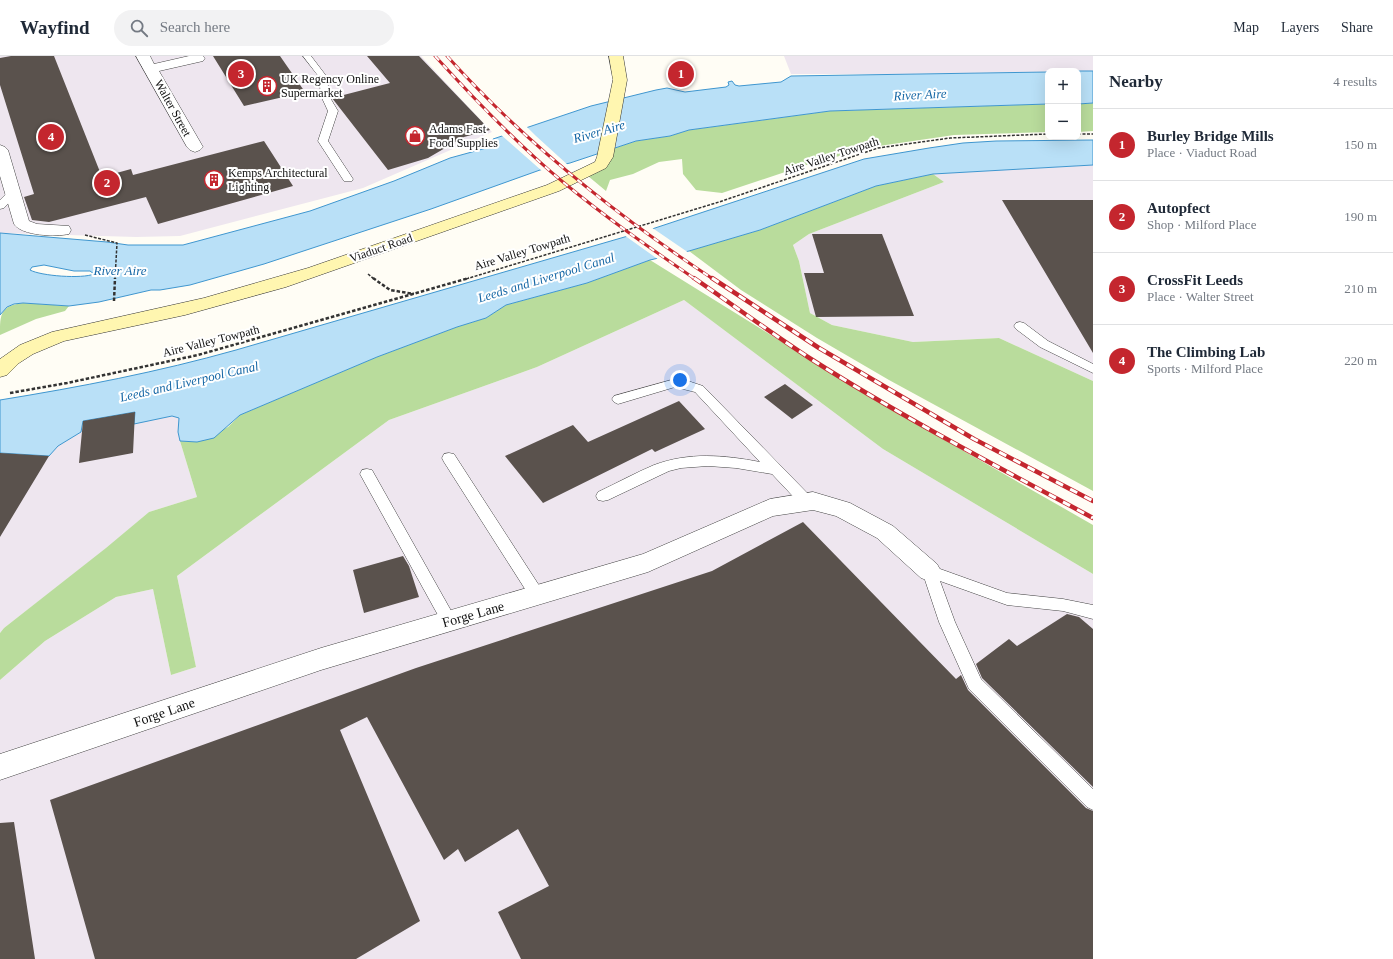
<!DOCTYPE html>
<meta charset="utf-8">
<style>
:root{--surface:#fff;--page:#f2f2f3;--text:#1f2937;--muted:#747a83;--line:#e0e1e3;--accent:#c4262e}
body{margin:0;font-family:Georgia,serif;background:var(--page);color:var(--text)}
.controls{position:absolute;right:12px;top:12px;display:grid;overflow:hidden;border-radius:8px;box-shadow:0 4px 16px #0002}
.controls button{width:36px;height:36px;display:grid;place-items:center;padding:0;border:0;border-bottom:1px solid var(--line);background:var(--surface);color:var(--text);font:20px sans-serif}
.you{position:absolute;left:680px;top:324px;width:14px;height:14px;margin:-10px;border:3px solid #fff;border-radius:50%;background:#1a73e8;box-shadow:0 0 0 6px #1a73e833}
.badge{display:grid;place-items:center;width:26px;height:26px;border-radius:50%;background:var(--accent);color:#fff;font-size:13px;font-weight:700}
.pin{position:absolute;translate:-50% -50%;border:2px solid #fff;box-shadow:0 1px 4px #0006}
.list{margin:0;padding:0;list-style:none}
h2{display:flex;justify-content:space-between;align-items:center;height:52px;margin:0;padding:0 16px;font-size:17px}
h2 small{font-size:13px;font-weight:400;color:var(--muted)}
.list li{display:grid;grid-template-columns:26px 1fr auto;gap:12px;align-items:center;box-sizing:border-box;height:72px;padding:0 16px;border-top:1px solid var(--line)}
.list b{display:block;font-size:15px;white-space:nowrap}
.list p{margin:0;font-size:13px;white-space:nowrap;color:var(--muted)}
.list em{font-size:13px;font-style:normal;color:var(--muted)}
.icon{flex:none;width:22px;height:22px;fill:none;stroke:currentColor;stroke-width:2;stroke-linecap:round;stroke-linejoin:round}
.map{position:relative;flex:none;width:1093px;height:903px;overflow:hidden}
header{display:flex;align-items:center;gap:24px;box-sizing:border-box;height:56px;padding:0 20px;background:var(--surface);border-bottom:1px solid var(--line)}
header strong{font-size:19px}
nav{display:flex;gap:22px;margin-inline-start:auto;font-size:14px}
.search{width:280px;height:36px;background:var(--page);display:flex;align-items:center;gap:10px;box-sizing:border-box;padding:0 14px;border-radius:22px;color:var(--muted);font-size:15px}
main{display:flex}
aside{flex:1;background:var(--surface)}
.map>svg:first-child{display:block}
</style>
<header>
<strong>Wayfind</strong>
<div class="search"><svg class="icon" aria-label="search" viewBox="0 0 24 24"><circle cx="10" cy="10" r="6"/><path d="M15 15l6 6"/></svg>Search here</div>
<nav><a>Map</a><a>Layers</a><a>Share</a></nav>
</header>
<main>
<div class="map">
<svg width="1093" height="903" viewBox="0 0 1093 903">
<rect width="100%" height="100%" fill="#fffdf5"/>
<path fill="#eee6ef" d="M0,0H421L492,76L363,132L180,180L136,181L0,177Z
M784,0H1093V15L907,18H791Z
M1093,109V325L999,282L913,286L832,269L810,257L799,205L793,189L809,178L944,126L933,118Z
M684,244L883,393L1093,518V903H0V624L45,585L116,541L153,533L171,619L196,611L177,520L389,364L537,311Z
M135,356V367L172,360L179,362L178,376L180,385L197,441L149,456L107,492L4,572L0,577V397L49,400L58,390L81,376L83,365Z"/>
<path fill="#b9dc9c" d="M1093,47V75L1078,76V48Z
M1048,48V76L954,79L872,91L803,110L722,137L696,134L683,118L682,103L659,106L633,118L610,124L606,135L588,120L600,115L597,98L636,85L670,80L689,74L830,55Z
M933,118L944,126L809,178L793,189L799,205L810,257L832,269L913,286L999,282L1093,325V435L889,324L817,282L741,234L689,195L760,174L876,130Z
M650,204L887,351L1093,469V518L883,393L684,244L537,311L389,364L177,520L196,611L171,619L153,533L116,541L45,585L0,624V577L4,572L106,492L149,456L197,441L180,385L197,386L228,371L240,359L377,301L457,271L486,262L506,249L587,227Z
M23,247L69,250L65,255L36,263L0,279C0,258 0,250 23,247Z"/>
<path fill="#b9e0f7" stroke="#3f96cf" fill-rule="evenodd" d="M1078,15H1093V47L1078,48Z
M1048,16V48L830,55L689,74L670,80L636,85L570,107L540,114L431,153L264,208L190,229L160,234H151L99,246L69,250L23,247L14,248L7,251L0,259V177L107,186L128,189H183L310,155L394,125L450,102L490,91L493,83L591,50L656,34L667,32L685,36L726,31L729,29L728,26L732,25L735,29L739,30L781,26L791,20ZM44,209L74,215H90L94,218C82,223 41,220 30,214L32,211Z
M1093,84V109L933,118L876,130L760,174L689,195L650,204L587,227L506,249L486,262L457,271L377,301L240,359L214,382L197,386L180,385L178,376L179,362L172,360L134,368L135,356L83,365L81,376L58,390L49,400L0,397V344C80,331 158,316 236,294L652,173L864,103L929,92L963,87L996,85Z"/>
<path fill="#fffdf5" d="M525,69L536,80L569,110L542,115L500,78Z
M651,171L689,197L659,204L624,179Z"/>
<path fill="#5a524d" d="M11,0H54L102,121L131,113L133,119L264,85L293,130L158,168L146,141L49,166L32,164L24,141L34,138L0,29V2Z
M213,0H280L305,36L244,50Z
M367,0H419L490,74L464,81L428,102L388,114L332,42L390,27Z
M1002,144H1093V297Z
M812,178H882L914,260L816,261L804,217H824Z
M785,328L813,349L792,363L764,341Z
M679,345L705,373L655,396L652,393L543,447L505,400L573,369L588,386Z
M135,356L133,397L79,407L83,365Z
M0,397L49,400L0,481Z
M803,466L956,623L961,619L968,634L1086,752L1093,755V903H521L498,856L549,830L518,773L465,806L458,793L444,804L367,661L340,674L420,865L356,903H95L50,744L416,612L712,515Z
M403,500L409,510L419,541L364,557L353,514Z
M1067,558L1079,561L1093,573V731L982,622L976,608L1009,583L1017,590Z
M14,766L35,903H0V767Z"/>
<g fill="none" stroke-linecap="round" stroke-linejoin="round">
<g stroke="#444" stroke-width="1">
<path id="lane" d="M303,0H311L327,21L329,40L338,55L328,85L353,123L352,125H344L318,85L328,55L321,40L319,21Z
M12,135L17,138L4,152L0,153V144L8,136Z
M1020,266L1024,267L1048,285L1093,308V317L1040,291L1016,273L1014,270L1016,267Z
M675,323L688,325L703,330L812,442L814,446L812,450L807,451L802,450L772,418L736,412L708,410L681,412L669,415L608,444L603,445L598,444L596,440L598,436C617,427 635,417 654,409C689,396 724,399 760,406L695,336L675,331L618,348L614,346L612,343L614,340Z
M449,397L454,398L542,534L545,539L542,544L537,545L532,544L444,406L442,402L444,398Z
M367,413L372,414L454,560L457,565L454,570L449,572L444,570L360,418L362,414Z
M929,509L1007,537L1063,543L1093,549V563L1063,555L1007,549L940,525L955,566L981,623L1093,733V754L1087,751L969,633L939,566L922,515L924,511Z"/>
</g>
<g stroke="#444" stroke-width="1">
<path id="street" d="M136,0H150L154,8L189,0H203L205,2L203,5L159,15L203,91L200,94L195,96L190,94L187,91Z
M0,89L5,91L8,94L29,165L37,168L69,170L71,174L69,178C56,181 22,180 14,168L0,120Z
M813,436L850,447L893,470L937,508L941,515L937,522L929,525L921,522L877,482L836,460L813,454L773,460L648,516L321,614L0,724V698L321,592L643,498L770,443Z"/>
</g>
<g stroke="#333" stroke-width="1">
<path id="secondary" d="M609,0H623L627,24L613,101L606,112L559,135L286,231L185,259L64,285L33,298L19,307L7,319L0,321V303L20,289L52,276L204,242L308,212L547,129L595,106L597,101L613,24Z"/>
</g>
<path stroke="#333" stroke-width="1.5" stroke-dasharray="3 1.5" stroke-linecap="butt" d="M1078,78H1093
M85,179L117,187L115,223
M368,218L374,223
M466,223L719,146L878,92L950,82L1048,78"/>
<path stroke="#333" stroke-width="2.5" stroke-dasharray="3.5 2" stroke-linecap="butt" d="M373,222L390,234L414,238
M114,245L115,222
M10,337L67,327L198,299L469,222"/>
<use href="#lane" fill="#fff" fill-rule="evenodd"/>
<use href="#street" fill="#fff" fill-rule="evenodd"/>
<use href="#secondary" fill="#fff6b0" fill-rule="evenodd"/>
<g stroke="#c4262e" stroke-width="3">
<path id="rail-far1" d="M435,0C475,44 517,88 563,126C605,161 650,192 695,223
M447,0C525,87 616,159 713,223"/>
</g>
<g stroke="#c4262e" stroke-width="4.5">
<path id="rail" d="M694,222C733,249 771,277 811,303C902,361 998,411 1093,462
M712,222L819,292L974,383L1093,445"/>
</g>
<use href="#rail-far1" stroke="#fff" stroke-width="2" stroke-dasharray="6" stroke-linecap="butt"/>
<use href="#rail" stroke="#fff" stroke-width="3" stroke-dasharray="8" stroke-linecap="butt"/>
</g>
<defs>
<g id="building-ring" transform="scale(1)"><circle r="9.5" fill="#fff" stroke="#c4262e" stroke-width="1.5"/><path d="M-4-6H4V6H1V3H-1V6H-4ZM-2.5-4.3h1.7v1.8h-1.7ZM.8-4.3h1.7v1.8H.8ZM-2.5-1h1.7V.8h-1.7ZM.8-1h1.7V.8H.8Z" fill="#c4262e"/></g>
<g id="shop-ring" transform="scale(1)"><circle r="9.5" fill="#fff" stroke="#c4262e" stroke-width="1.5"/><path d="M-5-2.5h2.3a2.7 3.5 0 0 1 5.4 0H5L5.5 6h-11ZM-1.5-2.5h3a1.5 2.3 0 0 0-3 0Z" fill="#c4262e"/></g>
</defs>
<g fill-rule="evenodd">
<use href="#building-ring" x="267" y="30"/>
<use href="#shop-ring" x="415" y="80"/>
<use href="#building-ring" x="214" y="124"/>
</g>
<g text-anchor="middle" stroke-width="4" stroke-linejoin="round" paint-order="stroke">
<g font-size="12" fill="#111" stroke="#fff" text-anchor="start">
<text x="281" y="27">UK Regency Online<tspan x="281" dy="14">Supermarket</tspan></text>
<text x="429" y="77">Adams Fast<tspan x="429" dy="14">Food Supplies</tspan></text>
<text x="228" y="121">Kemps Architectural<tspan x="228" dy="14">Lighting</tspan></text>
</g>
<g font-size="12" fill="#111" stroke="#fff">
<text transform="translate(173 52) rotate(61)" y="4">Walter Street</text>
<text transform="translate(831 100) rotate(-18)" y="4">Aire Valley Towpath</text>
<text transform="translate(381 192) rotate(-19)" y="4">Viaduct Road</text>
<text transform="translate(522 196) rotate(-17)" y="4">Aire Valley Towpath</text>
<text transform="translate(211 285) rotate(-14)" y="4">Aire Valley Towpath</text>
</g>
<g font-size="13" font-style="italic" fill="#1768a6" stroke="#fff">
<text transform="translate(920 38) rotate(-3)" y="5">River Aire</text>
<text transform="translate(599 75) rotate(-16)" y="5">River Aire</text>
<text x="120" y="219">River Aire</text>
<text transform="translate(546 221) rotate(-17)" y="5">Leeds and Liverpool Canal</text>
<text transform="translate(189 325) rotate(-13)" y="5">Leeds and Liverpool Canal</text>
</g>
<g font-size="14" fill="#111" stroke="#fff">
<text transform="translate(473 558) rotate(-16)" y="5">Forge Lane</text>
<text transform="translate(164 656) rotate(-19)" y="5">Forge Lane</text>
</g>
</g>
</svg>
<div class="controls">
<button>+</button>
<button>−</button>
</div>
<div class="you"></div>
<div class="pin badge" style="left:681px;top:18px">1</div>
<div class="pin badge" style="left:107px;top:127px">2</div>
<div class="pin badge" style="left:241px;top:18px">3</div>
<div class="pin badge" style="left:51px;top:81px">4</div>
</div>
<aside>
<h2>Nearby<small>4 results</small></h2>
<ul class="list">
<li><span class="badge">1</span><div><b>Burley Bridge Mills</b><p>Place · Viaduct Road</p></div><em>150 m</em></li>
<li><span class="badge">2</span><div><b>Autopfect</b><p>Shop · Milford Place</p></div><em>190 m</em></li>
<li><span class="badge">3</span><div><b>CrossFit Leeds</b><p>Place · Walter Street</p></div><em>210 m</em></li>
<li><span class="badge">4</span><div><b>The Climbing Lab</b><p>Sports · Milford Place</p></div><em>220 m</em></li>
</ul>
</aside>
</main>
